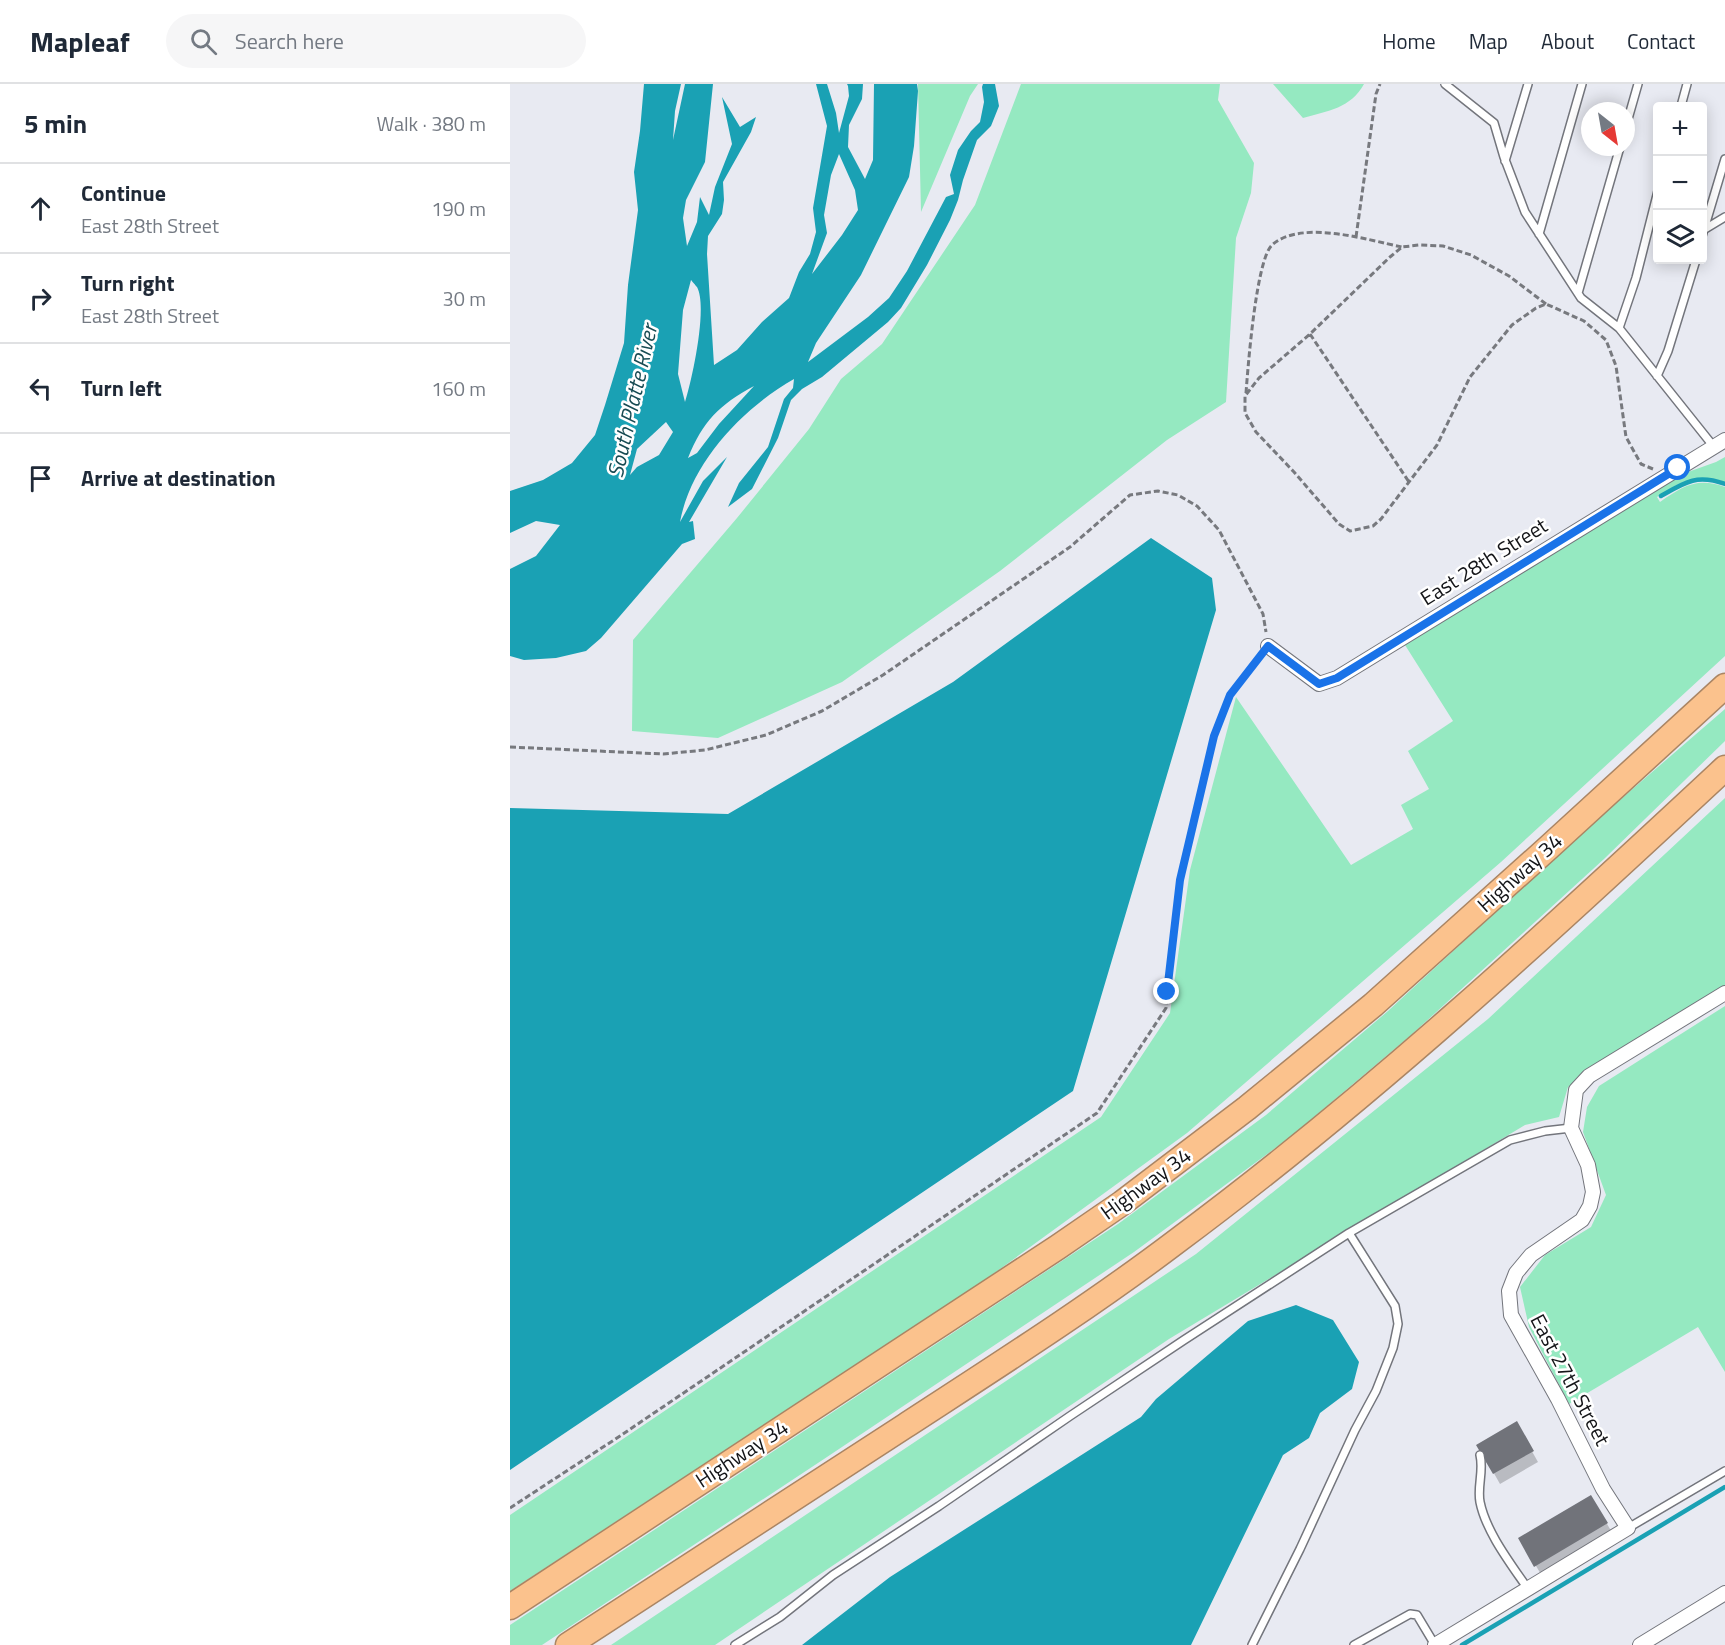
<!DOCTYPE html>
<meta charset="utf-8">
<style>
:root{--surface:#fff;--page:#f6f6f7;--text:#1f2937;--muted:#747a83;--line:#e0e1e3}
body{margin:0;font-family:"Titillium Web",sans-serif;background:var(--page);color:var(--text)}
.controls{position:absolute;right:18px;top:18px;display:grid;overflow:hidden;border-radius:6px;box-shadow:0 3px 15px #0003}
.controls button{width:54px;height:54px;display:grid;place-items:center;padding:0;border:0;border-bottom:2px solid var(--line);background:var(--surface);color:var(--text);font:30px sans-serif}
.compass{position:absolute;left:1071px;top:18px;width:54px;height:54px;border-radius:50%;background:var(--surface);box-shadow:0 3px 15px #0003;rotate:149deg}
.stop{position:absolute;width:18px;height:18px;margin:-14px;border:4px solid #1a73e8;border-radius:50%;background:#fff}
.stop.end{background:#1a73e8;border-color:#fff;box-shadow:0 2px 6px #0008}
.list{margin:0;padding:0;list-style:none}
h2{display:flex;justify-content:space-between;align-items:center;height:78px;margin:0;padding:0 24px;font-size:26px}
h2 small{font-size:20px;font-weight:400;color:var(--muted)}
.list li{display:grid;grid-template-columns:39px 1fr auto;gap:18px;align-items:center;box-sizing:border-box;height:90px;padding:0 24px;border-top:2px solid var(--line)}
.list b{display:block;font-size:22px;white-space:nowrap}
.list p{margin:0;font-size:20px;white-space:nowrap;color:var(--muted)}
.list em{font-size:20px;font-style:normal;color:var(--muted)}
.icon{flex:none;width:33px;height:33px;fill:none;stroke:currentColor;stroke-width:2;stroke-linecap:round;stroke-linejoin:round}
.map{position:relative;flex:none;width:1215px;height:1561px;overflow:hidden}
header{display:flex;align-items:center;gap:36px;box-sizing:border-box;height:84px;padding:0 30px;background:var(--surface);border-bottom:2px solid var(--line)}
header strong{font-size:28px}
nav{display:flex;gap:33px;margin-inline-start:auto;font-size:21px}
.search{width:420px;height:54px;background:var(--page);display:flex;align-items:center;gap:15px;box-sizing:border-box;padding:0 21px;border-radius:33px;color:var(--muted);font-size:22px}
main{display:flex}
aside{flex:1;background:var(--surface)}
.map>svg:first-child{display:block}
</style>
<header>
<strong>Mapleaf</strong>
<div class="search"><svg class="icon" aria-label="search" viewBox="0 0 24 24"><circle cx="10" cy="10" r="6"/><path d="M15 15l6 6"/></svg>Search here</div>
<nav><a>Home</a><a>Map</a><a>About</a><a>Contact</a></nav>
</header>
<main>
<aside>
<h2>5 min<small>Walk · 380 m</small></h2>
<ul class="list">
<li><svg class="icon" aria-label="ahead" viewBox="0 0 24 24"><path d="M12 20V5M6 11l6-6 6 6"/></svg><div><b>Continue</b><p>East 28th Street</p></div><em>190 m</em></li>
<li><svg class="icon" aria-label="right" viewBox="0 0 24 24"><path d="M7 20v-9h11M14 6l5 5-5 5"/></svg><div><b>Turn right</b><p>East 28th Street</p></div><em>30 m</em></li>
<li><svg class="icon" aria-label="left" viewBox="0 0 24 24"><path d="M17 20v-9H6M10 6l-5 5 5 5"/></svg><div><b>Turn left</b></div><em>160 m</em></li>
<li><svg class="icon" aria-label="arrive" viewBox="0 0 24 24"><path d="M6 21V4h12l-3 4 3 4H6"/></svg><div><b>Arrive at destination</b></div></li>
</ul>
</aside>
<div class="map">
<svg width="1215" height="1561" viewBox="0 0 1215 1561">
<rect width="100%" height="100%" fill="#e8eaf2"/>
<path fill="#95e9c1" d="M408,0H468L460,12L411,128Z
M511,0H710L708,16L744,79L741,109L726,154L716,318L657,356L490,487L332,598L208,654L122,647L123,556L227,434L299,345L331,295L372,260L465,121Z
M763,0H854C841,24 818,27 793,34Z
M1215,373V398C1187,388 1170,398 1147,413L1150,418C1173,402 1187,393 1215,403V572L991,778L677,1049L468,1201L0,1507V1431L591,1033L660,929L680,786L726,613L841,781L903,745L891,721L919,705L898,667L943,637L895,561L1121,421L1164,393L1206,378Z
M1215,625V657L1094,775L900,952L779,1054L624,1168L314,1375L32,1561H0V1541L608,1140L756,1031L878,927L1067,753Z
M1215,714V905L1058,1003L1049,1033L1015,1041L659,1255L205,1561H101L686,1170L978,935Z
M1215,922V1288L1188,1243L1059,1320L1019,1243L1010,1203L1035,1171L1081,1143L1096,1111L1073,1048L1077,1023L1089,1002Z"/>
<path fill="#1aa1b4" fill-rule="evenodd" d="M134,0H171L165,27L163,56L175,0H203L195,78L176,116L173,134L177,162L187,138L190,113L199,131L205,103L222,60L212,13L230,43L246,33L241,48L213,98L214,116L212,130L198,152L197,170L204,281L227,266L252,238L279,214L289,188L300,170L306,148L303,124L317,42L306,0H317L326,29L329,49L339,12L338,2L337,0H353L352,15L339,41L338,63L355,95L363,76L364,0H407L408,7L404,62L399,93L351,191L306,259L298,278L358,233L379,214L397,187L436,113L444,110L440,91L448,66L461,47L470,38L474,18L472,3L473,0H485L489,22L481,42L467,56L453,96L448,116L440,136L417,181L391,224L378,238L312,293L292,305L281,316L268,354L242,405L218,423L229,399L258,363L274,315L283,304L284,295C233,324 181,378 170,438L193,397L217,373L179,438L183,437L185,455L172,460L91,554L76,567L46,574L14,576L0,572V485L26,472L50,441L26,437L0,449V407L33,396L62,379L85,351L95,321L114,259L118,201L128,126L124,88L130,47ZM329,70L345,106L348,126L332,151L302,190L317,149L314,131L321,91ZM181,196C182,197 186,202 187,203C198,223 182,296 175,318L168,290L173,226ZM244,302L209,340L187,369L178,374C193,337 209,321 244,302ZM156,338L163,348L149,371L127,383L120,391L127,365Z
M641,454L702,494L706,526L563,1007L0,1386V724L218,730L443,598Z
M786,1221L823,1236L849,1278L842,1305L810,1329L799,1354L773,1371L681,1561H292L380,1493L631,1333L646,1315L738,1237Z"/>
<path fill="#0003" d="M1006,1339L1028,1378L990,1400L968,1361Z
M1081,1413L1103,1450L1032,1492L1010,1455Z"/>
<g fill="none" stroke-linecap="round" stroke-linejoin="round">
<path stroke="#1aa1b4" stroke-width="4.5" d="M1151,412C1175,398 1187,390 1215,400
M952,1561L1215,1403"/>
</g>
<path fill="#71737a" d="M1007,1337L1024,1367L983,1390L966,1361Z
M1081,1411L1098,1439L1024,1483L1008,1454Z"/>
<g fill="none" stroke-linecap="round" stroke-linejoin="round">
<g stroke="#73757c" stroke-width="10">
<path id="lane" d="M935,0L984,39L994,73L1015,128L1071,214L1109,244L1204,363
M1171,22L1177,0
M1116,42L1128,0
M995,77L1018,0
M1195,145L1215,133
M1029,150L1072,0
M1192,152L1215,75
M1068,209L1110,63
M1109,244L1126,194L1148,107
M1147,292L1158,267L1186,176
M970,1371C974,1387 967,1402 970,1418C976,1448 1001,1480 1018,1505
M1118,1444L1215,1387
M225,1561L270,1533L323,1491L429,1422L560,1332L674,1256L839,1149L1000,1056L1035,1047L1061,1044
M742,1561L790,1465L845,1346L866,1307L883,1264L888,1240L885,1222L839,1149
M844,1561L900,1530L907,1531L925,1561"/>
</g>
<g stroke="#73757c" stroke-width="16">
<path id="street" d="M758,562L809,600L827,594L1215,356
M925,1561L1118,1444L1093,1405L1048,1315L1001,1231L999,1207L1006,1189L1021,1171L1072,1136L1080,1122L1083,1108L1078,1081L1061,1044L1066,1006L1079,992L1215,909
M1130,1561L1215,1509"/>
</g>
<g stroke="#aa8564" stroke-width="27">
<path id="highway" d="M0,1523L548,1163L612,1119L737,1024L863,921L1038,764L1215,602
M58,1561C170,1488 283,1415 395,1342C487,1282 580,1223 667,1157C861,1013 1039,848 1215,684"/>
</g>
<path stroke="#77797e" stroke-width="3" stroke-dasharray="6 3" stroke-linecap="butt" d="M846,153L866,10L870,0
M1036,220L999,192L961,171L933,162L909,161L892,163L880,173L800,250L749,294L735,312V329L746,348L784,388L829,440L840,447L863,442L871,435L927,361L960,293L1002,241L1026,224L1036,220L1074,237L1096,256L1106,282L1116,353L1131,380L1143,385
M800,250L899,398
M736,309C738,283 746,176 762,161C791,135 858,156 892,163
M0,663L153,670L195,666L256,651L312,627L373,591L560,463L620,411L648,407L668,411L687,422L709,446L753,530L756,548
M0,1424L110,1352L587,1029L656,924L670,796L703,652L720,611L749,573"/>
<use href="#lane" stroke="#fff" stroke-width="7"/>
<use href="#street" stroke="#fff" stroke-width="14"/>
<use href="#highway" stroke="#fbc28d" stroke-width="24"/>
</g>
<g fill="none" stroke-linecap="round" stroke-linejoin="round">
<path stroke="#1a73e8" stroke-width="8" d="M657,908L670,796L704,652L720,611L758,562L809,600L827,594L1168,384"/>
</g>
<g text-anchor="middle" stroke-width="5" stroke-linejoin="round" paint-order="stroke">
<g font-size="21" fill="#141518" stroke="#fff">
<text transform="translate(974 478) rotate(-32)" y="7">East 28th Street</text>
<text transform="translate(1010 789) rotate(-42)" y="7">Highway 34</text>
<text transform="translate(636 1100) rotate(-36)" y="7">Highway 34</text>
<text transform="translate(1060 1296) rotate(62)" y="7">East 27th Street</text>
<text transform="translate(232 1370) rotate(-33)" y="7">Highway 34</text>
</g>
<g font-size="22" font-style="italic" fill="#174b53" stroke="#fff">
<text transform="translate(122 317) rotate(-77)" y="8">South Platte River</text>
</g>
</g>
</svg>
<div class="controls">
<button>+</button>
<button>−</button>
<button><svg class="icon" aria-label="layers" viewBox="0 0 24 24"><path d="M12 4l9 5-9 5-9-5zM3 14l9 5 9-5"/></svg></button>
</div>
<svg class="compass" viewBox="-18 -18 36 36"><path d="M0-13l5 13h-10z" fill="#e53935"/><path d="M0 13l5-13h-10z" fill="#747a83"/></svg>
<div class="stop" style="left:1168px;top:384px"></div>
<div class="stop end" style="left:657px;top:908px"></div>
</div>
</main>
